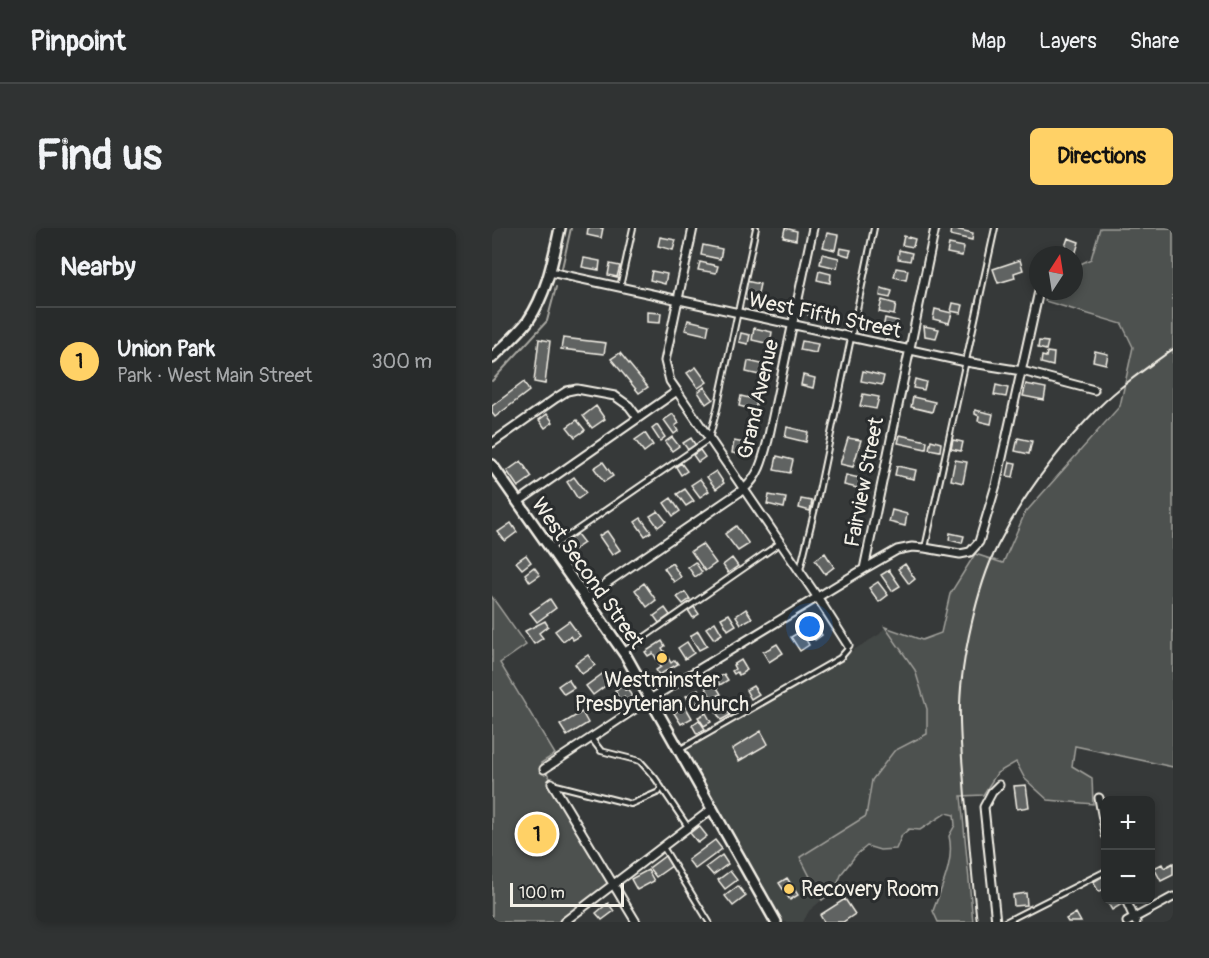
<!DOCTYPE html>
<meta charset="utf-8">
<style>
:root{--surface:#282b2b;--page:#303333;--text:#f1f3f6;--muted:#a5a7a9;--line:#444747;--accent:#ffd166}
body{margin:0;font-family:Pangolin,sans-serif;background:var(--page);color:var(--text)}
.controls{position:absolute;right:18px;bottom:18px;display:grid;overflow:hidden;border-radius:9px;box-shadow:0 3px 9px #0003}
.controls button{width:54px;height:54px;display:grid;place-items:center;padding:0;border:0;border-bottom:2px solid var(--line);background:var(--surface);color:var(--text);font:30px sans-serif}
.compass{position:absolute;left:537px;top:18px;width:54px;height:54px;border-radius:50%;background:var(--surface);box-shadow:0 3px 9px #0003;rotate:12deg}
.scale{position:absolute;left:18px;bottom:15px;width:114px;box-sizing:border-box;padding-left:6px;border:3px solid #f4f1e8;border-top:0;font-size:16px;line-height:21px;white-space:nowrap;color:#f4f1e8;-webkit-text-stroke:4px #2a2d2e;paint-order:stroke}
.you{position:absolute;left:318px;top:399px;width:21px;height:21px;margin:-15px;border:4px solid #fff;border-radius:50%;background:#1a73e8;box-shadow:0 0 0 9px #1a73e833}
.badge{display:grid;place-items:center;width:39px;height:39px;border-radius:50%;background:var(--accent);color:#111;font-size:20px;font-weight:700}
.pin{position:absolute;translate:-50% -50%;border:3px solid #fff;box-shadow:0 2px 6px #0006}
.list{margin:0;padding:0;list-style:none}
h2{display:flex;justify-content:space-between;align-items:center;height:78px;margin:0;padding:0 24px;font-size:26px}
h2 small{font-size:20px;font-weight:400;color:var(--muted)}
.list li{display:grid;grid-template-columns:39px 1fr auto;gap:18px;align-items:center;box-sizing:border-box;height:108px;padding:0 24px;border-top:2px solid var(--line)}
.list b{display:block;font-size:22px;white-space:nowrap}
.list p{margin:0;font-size:20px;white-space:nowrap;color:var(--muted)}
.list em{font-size:20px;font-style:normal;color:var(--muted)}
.map{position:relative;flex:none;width:681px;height:694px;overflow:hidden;border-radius:9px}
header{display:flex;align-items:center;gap:36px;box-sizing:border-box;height:84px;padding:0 30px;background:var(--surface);border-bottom:2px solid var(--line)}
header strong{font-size:28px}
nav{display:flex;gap:33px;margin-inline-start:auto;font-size:21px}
.intro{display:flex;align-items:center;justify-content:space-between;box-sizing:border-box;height:144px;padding:0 36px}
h1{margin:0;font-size:42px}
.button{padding:15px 27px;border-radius:9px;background:var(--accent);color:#111;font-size:21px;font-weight:700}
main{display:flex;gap:36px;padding:0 36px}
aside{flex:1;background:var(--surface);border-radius:9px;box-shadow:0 3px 9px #0003}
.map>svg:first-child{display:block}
</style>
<header>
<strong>Pinpoint</strong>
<nav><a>Map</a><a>Layers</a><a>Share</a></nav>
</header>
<div class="intro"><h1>Find us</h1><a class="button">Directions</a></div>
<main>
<aside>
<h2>Nearby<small></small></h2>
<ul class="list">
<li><span class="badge">1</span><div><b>Union Park</b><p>Park · West Main Street</p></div><em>300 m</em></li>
</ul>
</aside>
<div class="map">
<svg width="681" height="694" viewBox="0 0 681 694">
<rect width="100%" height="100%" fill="#363939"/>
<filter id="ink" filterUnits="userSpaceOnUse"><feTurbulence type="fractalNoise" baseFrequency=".0167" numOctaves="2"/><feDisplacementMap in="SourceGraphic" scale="12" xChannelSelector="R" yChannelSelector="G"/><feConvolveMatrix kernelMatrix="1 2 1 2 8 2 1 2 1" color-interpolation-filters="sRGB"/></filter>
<g filter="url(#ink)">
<path fill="#434645" d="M393,399L423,442L435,481V506L402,523L380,552L374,588L308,629L330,672L317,683L311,694H284L187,522L348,430L388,406Z"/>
<path fill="#4e514f" stroke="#a1a19c" stroke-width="1.5" d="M608,0H681V539L583,518L580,538L600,550L601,576L556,572L533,551L524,534L505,545L491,567L469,568L481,694H446L441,683C449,660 463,633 457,608L463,597L462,587L454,585L428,602L417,601L410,607L404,621L388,622L375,618L364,627L350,645L343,662L330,672L308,629L374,588L380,552L402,523L435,506V481L423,442L393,399L430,412L449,405L458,366L483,326L511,335L533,285L628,178L641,119L630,96L553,73L556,63H582V39L599,31Z
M0,369L34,417L8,435L63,526L49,535L120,653L66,694H0Z"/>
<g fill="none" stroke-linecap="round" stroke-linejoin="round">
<path stroke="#a8a7a1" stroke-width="2" d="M70,40L79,0
M0,153L55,93L64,59"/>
</g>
<path fill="#616362" stroke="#f4f1e8" stroke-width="1.5" d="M96,0H111L109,10L95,7Z
M293,0L305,3L304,12L291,9Z
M459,0L481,5L480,12L458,7Z
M335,5L346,7L343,22L331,19Z
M412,8L423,11L421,19L410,17Z
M168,9L184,12L181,22L166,18Z
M576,10L587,14L582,30V27H570Z
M457,16L472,19L470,28L455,25Z
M211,17L230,21L228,31L209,27Z
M348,20L359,22L357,28L347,25Z
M407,22L420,25L418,33L406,31Z
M330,26L347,30L345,40L328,36Z
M92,30L108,33L107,42L90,39Z
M528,32L531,42L522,45L523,50L506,55L501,41Z
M208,34L226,38L224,45L206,42Z
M118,36L128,38L125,49L116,47Z
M404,40L416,42L414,52L402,49Z
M160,43L175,46L173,56L158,52Z
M327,43L339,46L338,55L325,52Z
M254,53L268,56L264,74L250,71Z
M389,60L400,63L398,70L388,68Z
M390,72L404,76L402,87L387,84Z
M461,75L471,77L469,85L459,83Z
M319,76L334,80L332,90L316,87Z
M443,81L460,85L457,95L441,91Z
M155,84L169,85L168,95L155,94Z
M393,90L406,93L404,103L391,101Z
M196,92L217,97L215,107L193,102Z
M432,98L447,101L444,110L433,108Z
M262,100L280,104L278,116L260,112Z
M249,105L258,107L256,116L247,114Z
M71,110L114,115L112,126L69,121Z
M47,111L58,113L53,156L42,154Z
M310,113L326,116L324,125L308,122Z
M547,113L556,114L554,122L546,120Z
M603,123L616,126L614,136L601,133Z
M555,124L562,125L561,138L549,135L550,128L554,129Z
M128,125L156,159L147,165L119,131Z
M256,133L274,137L272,148L254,144Z
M204,139L215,154L206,160L195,145Z
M371,143L392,148L390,157L369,153Z
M311,147L323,150L321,160L309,157Z
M423,151L434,154L432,162L421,160Z
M32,154L37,163L3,189L0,185V178Z
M534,156L554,160L552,172L531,168Z
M504,157L516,160L514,169L502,167Z
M212,159L221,171L214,176L206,164Z
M371,166L387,169L384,181L368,178Z
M249,168L265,172L263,182L247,178Z
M421,169L443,174L440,184L419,179Z
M104,178L113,191L100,200L91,188Z
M483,182L501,186L499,196L486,193L487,188L483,186Z
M55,186L61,194L53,200L47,192Z
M181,186L187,195L183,198L186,203L182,206L172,192Z
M85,192L93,202L83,209L75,199Z
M165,197L173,209L168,213L160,201Z
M295,199L316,204L314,214L293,209Z
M153,205L161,217L152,224L143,212Z
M408,207L435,213L434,221L406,215Z
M180,209L187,218L180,223L173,214Z
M199,210L204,218L197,223L191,215Z
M356,210L369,212L361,239L348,236Z
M526,210L540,213L537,226L523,223Z
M439,212L449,215L448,223L437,221Z
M461,212L471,214L469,223L459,221Z
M242,213L258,216L255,228L240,225Z
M208,222L213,229L206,234L201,227Z
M285,228L301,232L298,245L282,242Z
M463,232L475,234L471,255L459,252Z
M29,233L40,249L26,259L15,243Z
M111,234L121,248L112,254L102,240Z
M518,234L524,235L521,249L515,248Z
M189,235L195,243L189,247L184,239Z
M405,238L424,242L422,251L403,247Z
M224,243L232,255L224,261L215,249Z
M354,247L372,251L370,261L352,257Z
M82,249L94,265L86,271L75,254Z
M208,251L217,263L208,269L199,257Z
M193,261L202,273L194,278L185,266Z
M277,267L294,270L292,280L275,276Z
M179,270L188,283L181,288L172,275Z
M309,271L320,273L318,283L307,280Z
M400,282L415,286L413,298L397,294Z
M166,283L174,293L166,299L158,288Z
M149,290L159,304L153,308L143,294Z
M19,295L25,304L13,313L6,304Z
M244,298L257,316L246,323L233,306Z
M115,303L128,322L120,327L107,308Z
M458,305L472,308L470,315L457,312Z
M85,306L92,315L80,323L73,314Z
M210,316L224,335L213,343L199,323Z
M333,325L342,339L333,346L323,332Z
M34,327L39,334L30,341L24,334Z
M240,330L246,338L236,345L231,337Z
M203,334L210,344L203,349L196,339Z
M180,335L189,349L182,354L172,340Z
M413,336L423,351L417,356L406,341Z
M42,339L48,347L38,354L33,346Z
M397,342L408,358L400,363L389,347Z
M386,354L396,367L387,374L377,360Z
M152,355L164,372L155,379L143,362Z
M193,364L198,371L191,376L185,369Z
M58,371L64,380L45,394L38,385Z
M202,379L207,386L201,390L196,382Z
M173,380L178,387L167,395L162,388Z
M254,381L260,390L249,396L244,388Z
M237,386L244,397L236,402L229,390Z
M53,393L56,398L47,405L51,410L42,416L33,403Z
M77,393L88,408L81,412L78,408L71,413L63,403Z
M223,394L230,406L222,411L214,400Z
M322,394L330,407L323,412L315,399Z
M206,403L215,418L207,422L198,408Z
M309,403L317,417L308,423L299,409Z
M170,413L173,418L170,420L179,435L183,432L186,436L167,447L164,442L169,439L161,425L156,428L153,424Z
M195,414L202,425L193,431L186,420Z
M285,416L291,425L277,434L271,424Z
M96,427L103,437L90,446L83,436Z
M249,432L255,442L247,447L245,444L242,446L240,443L243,441L241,437Z
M113,444L120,453L101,467L94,458Z
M232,446L236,452L228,457L225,451Z
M219,450L229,466L220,471L211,455Z
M76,451L82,460L72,466L66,458Z
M131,458L133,462L136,461L140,469L133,472L132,469L127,471L123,462Z
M261,458L267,466L259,471L254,462Z
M206,461L212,471L200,478L194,468Z
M193,478L200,490L189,496L182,485Z
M233,479L238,487L229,492L224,484Z
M90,484L96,495L75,508L68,497Z
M214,485L219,494L212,498L206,489Z
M207,492L213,501L205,506L200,497Z
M269,503L276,516L247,533L240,521Z
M534,557L537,579L525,581L522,558Z
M207,598L215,608L206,615L198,605Z
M223,612L230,621L203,641L196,632Z
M230,627L236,636L221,647L214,639Z
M173,628L181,637L164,649L157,640Z
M681,635V647L669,653L662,640L670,636L672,640Z
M156,642L162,653L145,662L139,651Z
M238,643L245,652L233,661L226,652Z
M613,647L614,660L607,664L601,654Z
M295,650L306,667L298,672L287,655Z
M246,658L254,668L241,678L233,668Z
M534,665L535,677L522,678L521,667Z
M353,671L363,686L351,694H332L328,687Z
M614,672H627L630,676L620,682Z
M116,675L122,683L110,692L104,685Z
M584,685L589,694H576L574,691Z"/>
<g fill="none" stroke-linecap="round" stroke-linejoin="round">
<g stroke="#f4f1e8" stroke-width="8">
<path id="service" d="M128,59L141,0
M60,319L217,211L225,181L264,0
M433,320L503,0
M308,342L326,268L382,0
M131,424L288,315
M99,510L109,523L148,533L163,550L196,599
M187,522L348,430L355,422L356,417
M64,557L139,576L167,564L169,559
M171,619L217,694
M513,694L614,643"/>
</g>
<g stroke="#f4f1e8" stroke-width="11">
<path id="minor" d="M58,44L474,134L530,143L602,162
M185,163L326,370L356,417
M0,215L64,170L75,163L85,161L123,168L137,178L146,190
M26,274L185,163L178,153L173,133L201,0
M372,341L405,322L420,319L433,320L468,326L478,324L487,314L504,257L547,63
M93,372L116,354L252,261C267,248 271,231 276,212L321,0
M52,541L158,471L372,341L443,0
M60,555L144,694
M607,570L614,607
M634,672L644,694
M72,694L220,581
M504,694L492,579L500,564L507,557
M635,694L681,669"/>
</g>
<g stroke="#f4f1e8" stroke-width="14">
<path id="secondary" d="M0,130C12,118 26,106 36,93C55,65 61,32 68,0
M0,237L134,428L284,694"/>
</g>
<use href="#service" stroke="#2a2d2e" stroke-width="4"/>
<use href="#minor" stroke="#2a2d2e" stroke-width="7"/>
<use href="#secondary" stroke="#2a2d2e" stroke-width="9"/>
<path stroke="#f4f1e8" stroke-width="2" d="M485,694C480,652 477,610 473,568C471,538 467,507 468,477C469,433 485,359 505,319C530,269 567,220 606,180C628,158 656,139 681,121"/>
</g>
</g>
<g fill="#ffd166" stroke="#2a2d2e" stroke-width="2">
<circle cx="170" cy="430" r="6"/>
<circle cx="297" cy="661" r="6"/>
</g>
<g text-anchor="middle" stroke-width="6" stroke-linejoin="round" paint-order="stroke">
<g font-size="21" fill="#f4f1e8" stroke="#2a2d2e">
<text transform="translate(333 87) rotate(12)" y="7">West Fifth Street</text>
<text transform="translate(266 171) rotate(-77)" y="7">Grand Avenue</text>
<text transform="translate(372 254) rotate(-79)" y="7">Fairview Street</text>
<text transform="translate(96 345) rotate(55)" y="7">West Second Street</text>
</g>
<g font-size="21" fill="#f4f1e8" stroke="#2a2d2e">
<text x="170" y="459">Westminster<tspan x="170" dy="24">Presbyterian Church</tspan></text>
<text x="309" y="668" text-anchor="start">Recovery Room</text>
</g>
</g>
</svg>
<div class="controls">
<button>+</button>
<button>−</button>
</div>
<svg class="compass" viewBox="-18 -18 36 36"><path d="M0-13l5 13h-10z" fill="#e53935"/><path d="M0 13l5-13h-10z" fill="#a5a7a9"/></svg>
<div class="scale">100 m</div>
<div class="you"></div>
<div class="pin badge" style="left:45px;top:606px">1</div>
</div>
</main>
